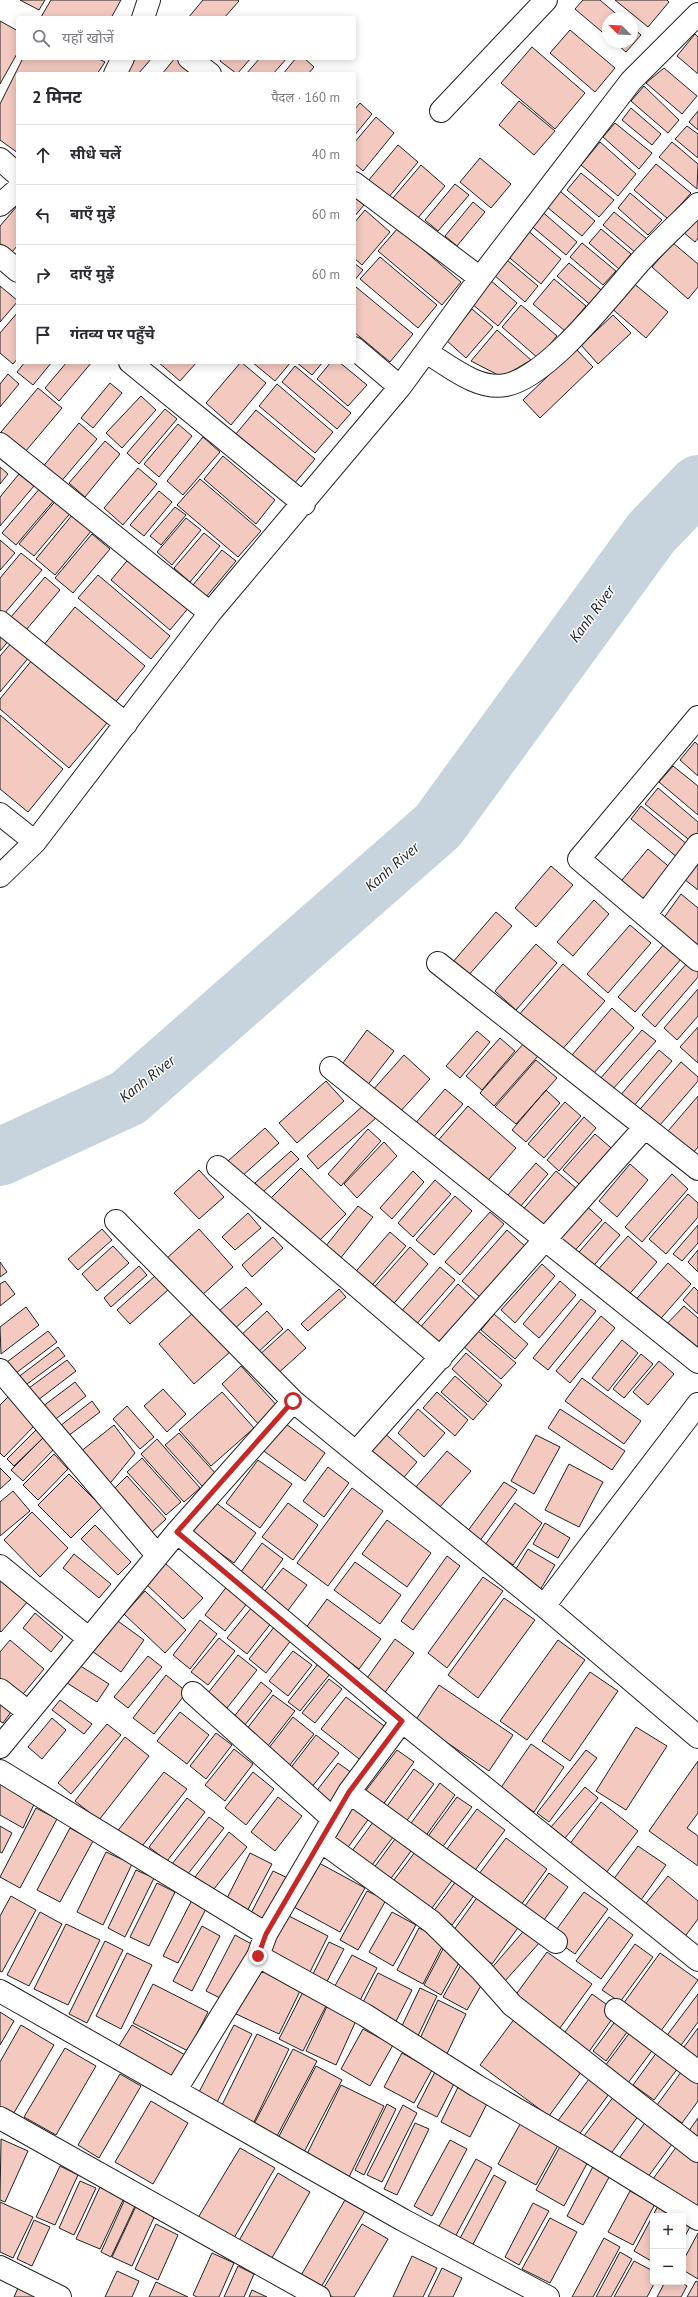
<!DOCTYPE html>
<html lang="hi">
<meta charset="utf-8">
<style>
:root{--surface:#fff;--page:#f7f7f7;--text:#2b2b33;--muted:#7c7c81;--line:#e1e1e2}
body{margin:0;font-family:"PT Sans","Noto Sans Devanagari",sans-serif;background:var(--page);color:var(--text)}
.controls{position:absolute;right:12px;bottom:12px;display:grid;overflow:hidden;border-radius:4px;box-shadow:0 2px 10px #0003}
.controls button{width:36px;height:36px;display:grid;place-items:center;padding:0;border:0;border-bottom:1px solid var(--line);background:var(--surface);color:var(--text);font:20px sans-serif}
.compass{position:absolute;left:602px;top:12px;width:36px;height:36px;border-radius:50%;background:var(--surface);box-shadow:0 2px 10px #0003;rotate:294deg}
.stop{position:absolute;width:12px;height:12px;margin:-9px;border:3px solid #c62828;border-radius:50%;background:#fff}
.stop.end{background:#c62828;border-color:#fff;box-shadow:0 1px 4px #0008}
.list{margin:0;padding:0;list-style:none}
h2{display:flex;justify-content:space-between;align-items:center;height:52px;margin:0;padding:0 16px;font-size:17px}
h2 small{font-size:13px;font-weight:400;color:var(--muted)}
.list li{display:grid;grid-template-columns:26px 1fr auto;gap:12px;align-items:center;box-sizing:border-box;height:60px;padding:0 16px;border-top:1px solid var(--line)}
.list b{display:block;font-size:15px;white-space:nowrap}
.list em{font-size:13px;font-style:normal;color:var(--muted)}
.icon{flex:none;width:22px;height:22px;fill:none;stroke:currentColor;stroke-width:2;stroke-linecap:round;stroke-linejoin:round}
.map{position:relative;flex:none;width:698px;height:2297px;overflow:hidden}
.search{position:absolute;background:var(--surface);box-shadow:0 2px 10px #0003;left:16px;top:16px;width:340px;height:44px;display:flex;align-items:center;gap:10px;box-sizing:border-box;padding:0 14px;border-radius:4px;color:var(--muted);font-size:15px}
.panel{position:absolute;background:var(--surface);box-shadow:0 2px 10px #0003;left:16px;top:72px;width:340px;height:292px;border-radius:4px}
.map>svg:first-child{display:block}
</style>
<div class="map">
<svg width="698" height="2297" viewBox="0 0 698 2297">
<rect width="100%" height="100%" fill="#fff"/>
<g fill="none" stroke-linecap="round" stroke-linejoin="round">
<path stroke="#c7d3dd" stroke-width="58" d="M0,1157L128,1098L438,826L651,533L698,484"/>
</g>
<path fill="#f3c9c0" stroke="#222" d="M20,0H45L39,10Z
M51,0H121L111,18H43L41,17Z
M203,0H238L239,1L224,18H188Z
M583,0H600L621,18H608V37L575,9Z
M615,0H667L669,2L648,27Z
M0,21L18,31V52L0,84Z
M632,27L641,35L626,52L614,42H632Z
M570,30L615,68L595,92L550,53Z
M695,34L698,37V74L677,56Z
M532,47L585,93L555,129L501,83Z
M23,58H97L105,62L97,74H18V153L0,140V104Z
M133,58H152L138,74H128L123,70Z
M175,58H177L196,74H162Z
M222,58H251L237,74L220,61Z
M260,58H287L273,74H246Z
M296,58H304L314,67L308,74H283Z
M664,68L697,96L682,114L646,83Z
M644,86L679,120L668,133L631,101Z
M519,101L555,131L534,155L499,125Z
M360,103L372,114L354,136V110Z
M631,108L661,134L652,145L622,120Z
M698,111V130L689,122Z
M376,117L394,133L363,171L354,163V143Z
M615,123L652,153L639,169L603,137Z
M687,126L698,134V158L675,139Z
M600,142L636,174L618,196L581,165Z
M672,142L698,164L697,189L659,157Z
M398,145L418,162L388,198L368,181Z
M480,158L511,184L491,208L460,182Z
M656,164L691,193L668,219L634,190Z
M421,165L445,186L417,219L393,198Z
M581,173L614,200L599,217L567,190Z
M455,184L469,195L438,231L425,220Z
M554,186L595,221L582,236L541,202Z
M630,193L662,220L648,235L618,208Z
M354,197L364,205L354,217Z
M473,202L485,212L457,246L445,236Z
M18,205V245L11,253L0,244V226Z
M539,209L577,242L566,255L528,223Z
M365,210L390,232L362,265L354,258V223Z
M614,212L647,239L636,253L603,225Z
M698,214V238L695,242L683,232Z
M398,228L461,282L442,305L378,251Z
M526,229L561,259L541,284L505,254Z
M601,229L631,254L619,269L589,243Z
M582,243L616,271L603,285L570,257Z
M673,243L698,264V287L688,299L652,267Z
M380,257L437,305L418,328L360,279Z
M507,260L538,286L525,302L494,275Z
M354,263L363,270L354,281Z
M569,263L606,294L594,308L557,276Z
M554,279L586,306L565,331L533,304Z
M490,280L517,303L498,326L471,303Z
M632,282L668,312L646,338L610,307Z
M0,286L18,301L0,322Z
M356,287L413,334L390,362L354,332V290Z
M521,305L557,336L538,358L502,327Z
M472,309L493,327L466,358L446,340Z
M18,312V358L13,364L0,353V333Z
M613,315L631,333L598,364L581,345Z
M497,330L531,360L502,377L471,361Z
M576,349L593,367L540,418L523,400Z
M25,362H52L33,385L17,372Z
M67,362H92L59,401L45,388Z
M158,362H197L180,381Z
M241,362L266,383L231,425L206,403Z
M252,362H291L275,381Z
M296,362H323L312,375Z
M331,362H339L367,385L348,406L317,379Z
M295,366L351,413L337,429L282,382Z
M8,374L19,384L0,407V384Z
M110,383L122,393L93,428L81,418Z
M277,384L333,432L315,453L259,406Z
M38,388L62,408L25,452L1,432Z
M141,396L156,410L122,448L106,433Z
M165,409L177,419L139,464L127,453Z
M256,410L315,459L294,484L235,435Z
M79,423L97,439L59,484L41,469Z
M178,424L192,436L159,477L144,464Z
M203,437L220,452L183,495L167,481Z
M105,441L120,454L85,497L69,483Z
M223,456L275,500L256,524L204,479Z
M0,467L8,474L0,484Z
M138,468L157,484L123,525L104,508Z
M19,474L34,486L0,526V497Z
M200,479L261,531L238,557L177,505Z
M41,487L55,499L16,545L2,533Z
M159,491L172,502L144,536L130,525Z
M58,498L73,510L34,556L19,544Z
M175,507L186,515L161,545L150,536Z
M73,514L92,530L55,575L36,559Z
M186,518L201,530L172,565L157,552Z
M204,533L220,546L190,582L174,568Z
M92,534L110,549L73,593L55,578Z
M0,540L15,553L0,570Z
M222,550L236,561L206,597L193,585Z
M21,553L42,570L4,614L0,610V578Z
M131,556L190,606L170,630L111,580Z
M98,575L170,636L151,659L78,598Z
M45,577L60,590L26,630L11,617Z
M75,607L145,666L113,705L43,646Z
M0,629L11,638L0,651Z
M13,641L30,656L0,692V656Z
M33,659L107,723L69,768L0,709V699Z
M0,715L63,769L28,812L0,789Z
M695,742L698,745V776L680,760Z
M673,766L698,786V815L659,782Z
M658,788L698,822V837L693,843L645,804Z
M641,806L688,845L678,858L631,819Z
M648,849L673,870L642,908L617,886Z
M696,863L698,864V890L684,879Z
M551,866L573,885L536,927L515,908Z
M681,894L698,908V945L663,919Z
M594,900L609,914L573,956L557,942Z
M496,912L512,926L467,977L452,963Z
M630,925L651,943L608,993L587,974Z
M665,943L682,958L635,1012L618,997Z
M536,944L557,963L516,1010L495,991Z
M688,962L698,971V977L655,1027L642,1015Z
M563,964L605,1001L559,1053L518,1016Z
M698,989V1016L677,1040L664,1028Z
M612,1008L634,1028L593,1074L572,1055Z
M698,1027V1063L680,1047Z
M367,1030L394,1051L366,1087L340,1067Z
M642,1030L656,1041L612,1090L600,1079Z
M477,1031L490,1042L460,1078L446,1066Z
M500,1038L515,1051L482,1090L466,1076Z
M524,1043L538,1056L494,1106L480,1093Z
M659,1050L672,1061L632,1108L619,1097Z
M404,1055L430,1079L398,1114L372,1091Z
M536,1060L557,1078L516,1124L495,1107Z
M681,1062L698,1077V1081L654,1132L635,1115Z
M326,1081L344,1101L297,1143L279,1123Z
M445,1089L463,1104L430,1141L413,1126Z
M546,1090L560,1103L526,1142L512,1130Z
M698,1096V1147L693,1153L668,1131Z
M565,1102L581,1116L544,1158L528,1144Z
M364,1105L376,1118L318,1169L307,1156Z
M468,1106L516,1148L483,1186L435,1144Z
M584,1117L596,1128L559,1171L547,1160Z
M265,1128L279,1143L241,1177L228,1161Z
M368,1129L381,1141L341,1186L328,1174Z
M595,1134L617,1153L586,1190L563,1170Z
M384,1142L397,1156L357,1198L344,1184Z
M291,1151L299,1159L263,1192L255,1183Z
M536,1163L548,1174L520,1207L507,1196Z
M630,1164L648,1180L617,1217L599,1201Z
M301,1168L346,1214L315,1245L270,1199Z
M199,1170L224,1197L199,1219L174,1193Z
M413,1171L424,1182L392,1219L380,1208Z
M556,1171L577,1189L540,1231L520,1213Z
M672,1174L688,1189L642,1242L625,1227Z
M435,1180L451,1194L413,1237L398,1223Z
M688,1194L698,1203V1217L666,1254L649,1239Z
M455,1196L472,1211L434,1255L416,1240Z
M583,1203L602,1220L571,1255L552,1238Z
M358,1206L373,1217L336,1264L321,1252Z
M490,1212L504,1224L460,1275L445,1262Z
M248,1213L261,1228L235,1250L222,1237Z
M605,1222L620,1235L589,1271L574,1258Z
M698,1225V1243L682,1261L673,1254Z
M102,1229L112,1240L78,1270L68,1259Z
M199,1229L233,1267L200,1297L166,1259Z
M507,1230L526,1247L481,1298L462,1281Z
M390,1232L406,1246L367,1291L351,1277Z
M628,1236L657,1262L626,1298L596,1272Z
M273,1237L283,1248L252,1277L242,1265Z
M113,1246L129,1263L97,1291L82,1274Z
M410,1247L428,1264L389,1309L370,1292Z
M698,1250V1272L688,1262Z
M0,1262L7,1272L0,1277Z
M668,1263L691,1284L656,1324L632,1304Z
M542,1264L555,1276L515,1323L501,1310Z
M139,1266L147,1275L111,1307L104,1298Z
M440,1267L455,1280L414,1327L399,1314Z
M155,1276L168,1290L130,1324L117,1310Z
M5,1281L15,1294L0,1306V1284Z
M560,1281L576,1295L539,1338L523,1324Z
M458,1284L480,1304L440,1350L418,1330Z
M246,1287L262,1304L233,1330L218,1312Z
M694,1287L698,1291V1314L683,1300Z
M339,1289L346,1297L308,1331L301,1324Z
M581,1299L596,1311L548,1370L533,1358Z
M684,1306L698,1318V1359L663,1328Z
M26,1307L39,1325L1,1354L0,1327Z
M267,1311L283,1329L255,1355L239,1337Z
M194,1312L230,1352L194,1384L159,1344Z
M494,1314L528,1344L515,1359L481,1330Z
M601,1316L615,1328L570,1383L556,1371Z
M288,1329L306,1348L275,1376L257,1357Z
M477,1330L516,1363L501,1379L463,1346Z
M48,1331L57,1342L16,1373L7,1362Z
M622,1340L638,1353L608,1391L592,1378Z
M58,1347L65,1356L23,1387L17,1378Z
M466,1353L502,1385L488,1402L452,1369Z
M641,1354L653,1364L624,1398L613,1389Z
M67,1360L76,1371L38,1400L29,1388Z
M659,1361L674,1374L648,1405L633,1392Z
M241,1366L280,1409L261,1427L222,1384Z
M455,1376L487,1404L473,1420L441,1392Z
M582,1378L641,1421L624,1444L565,1401Z
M75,1382L86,1396L53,1421L42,1407Z
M163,1389L186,1414L167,1432L144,1406Z
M222,1392L254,1428L211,1466L179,1430Z
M437,1392L468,1420L455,1436L423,1408Z
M8,1397L35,1425L4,1457L0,1453V1405Z
M92,1401L100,1412L68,1436L60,1426Z
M127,1406L154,1437L140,1449L113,1419Z
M418,1409L445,1433L424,1457L398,1433Z
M560,1409L625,1451L612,1470L548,1428Z
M282,1421L325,1453L305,1481L261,1449Z
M114,1425L135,1453L107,1487L80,1452Z
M37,1429L45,1436L14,1466L7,1459Z
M382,1431L417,1462L399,1483L364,1452Z
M179,1433L216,1474L202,1486L165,1445Z
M46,1435L57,1446L23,1481L11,1470Z
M536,1435L560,1447L534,1494L511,1481Z
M157,1439L200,1488L184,1502L141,1454Z
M447,1451L471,1471L439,1508L415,1488Z
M54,1454L68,1469L38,1500L23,1485Z
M142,1458L181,1502L166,1515L127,1472Z
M258,1460L292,1484L260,1528L226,1503Z
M569,1464L603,1482L579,1527L545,1510Z
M328,1467L349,1483L324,1517L303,1501Z
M0,1468L11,1479L0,1489Z
M69,1474L102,1507L71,1538L38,1505Z
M127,1476L166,1519L150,1534L112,1491Z
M504,1482L517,1490L479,1542L467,1532Z
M352,1488L383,1511L328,1586L297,1563Z
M13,1491L30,1511L0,1536V1502Z
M215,1502L256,1533L234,1563L192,1533Z
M288,1503L318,1525L293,1560L262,1537Z
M515,1503L542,1523L513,1565L485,1545Z
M32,1512L68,1548L40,1577L4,1540Z
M387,1520L431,1553L407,1587L362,1554Z
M545,1523L570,1538L558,1558L533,1544Z
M95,1525L131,1562L118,1575L81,1539Z
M262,1543L283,1559L259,1592L238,1576Z
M528,1549L555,1565L540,1590L513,1574Z
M74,1554L111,1584L99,1598L63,1568Z
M447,1556L460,1566L413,1630L401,1621Z
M355,1562L401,1595L380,1624L334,1590Z
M165,1563L203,1598L183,1619L146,1584Z
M283,1568L307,1585L286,1613L262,1595Z
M0,1576L29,1600L1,1632L0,1631Z
M483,1577L503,1591L447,1668L428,1653Z
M228,1585L249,1601L225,1631L205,1615Z
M145,1591L186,1630L165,1653L124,1614Z
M504,1598L535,1620L478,1698L448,1675Z
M327,1599L381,1639L359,1669L305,1629Z
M252,1607L272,1622L247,1654L227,1638Z
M35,1613L63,1637L51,1652L23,1628Z
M115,1619L144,1640L121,1672L92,1651Z
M200,1620L217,1634L190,1669L173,1655Z
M275,1626L292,1639L266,1673L249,1659Z
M219,1638L235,1651L208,1685L191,1672Z
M395,1639L414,1653L383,1695L365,1681Z
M10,1640L44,1669L18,1700L0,1685V1652Z
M558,1640L585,1660L527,1740L500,1721Z
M293,1651L312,1665L288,1696L269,1681Z
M238,1655L257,1670L227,1708L208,1693Z
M148,1656L162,1667L128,1708L114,1697Z
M318,1664L330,1674L300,1711L288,1702Z
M79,1665L109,1684L97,1702L67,1683Z
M590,1672L618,1691L570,1761L542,1741Z
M166,1675L187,1692L154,1734L133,1718Z
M329,1679L342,1689L315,1723L302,1713Z
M261,1682L272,1691L244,1726L233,1718Z
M439,1685L513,1735L489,1771L415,1721Z
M273,1695L295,1711L267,1747L246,1730Z
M0,1697L14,1708L3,1723L0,1721Z
M346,1697L388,1729L363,1762L321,1729Z
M60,1700L92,1724L84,1734L52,1710Z
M180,1712L209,1735L187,1764L157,1741Z
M293,1717L314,1734L289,1766L268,1749Z
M52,1718L66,1730L42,1759L28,1747Z
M107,1724L121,1735L71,1794L58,1783Z
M636,1727L667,1746L626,1810L596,1791Z
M216,1733L232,1745L206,1779L190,1766Z
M316,1735L339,1753L311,1788L289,1770Z
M125,1737L149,1756L99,1820L75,1801Z
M531,1744L564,1767L534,1812L500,1789Z
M234,1749L253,1764L225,1801L205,1785Z
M397,1750L414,1762L382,1806L364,1793Z
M586,1750L597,1758L549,1822L537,1813Z
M698,1761V1813L687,1828L698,1836V1866L649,1831Z
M338,1763L355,1775L330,1806L315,1793Z
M414,1769L434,1784L405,1823L385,1809Z
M164,1772L187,1789L139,1850L116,1833Z
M253,1772L274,1789L246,1825L225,1808Z
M0,1778L36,1800L23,1828L0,1815Z
M440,1783L455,1795L425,1837L409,1826Z
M585,1787L598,1798L565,1838L551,1827Z
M278,1797L302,1816L275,1851L251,1832Z
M457,1797L472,1807L441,1849L426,1839Z
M187,1798L205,1812L167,1861L149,1847Z
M601,1802L638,1831L606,1873L569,1845Z
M354,1805L370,1817L346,1850L330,1837Z
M36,1808L57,1819L20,1888L0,1877Z
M477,1809L505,1830L473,1873L444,1853Z
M209,1817L224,1828L187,1875L172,1864Z
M376,1818L396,1833L372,1865L352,1851Z
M0,1826L12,1833L2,1853L0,1852Z
M70,1828L93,1841L60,1902L37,1890Z
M229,1832L247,1847L210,1894L192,1881Z
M398,1835L414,1847L389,1881L373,1869Z
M506,1838L547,1869L518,1909L476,1878Z
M638,1846L666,1865L641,1900L613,1880Z
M418,1848L456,1875L429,1912L391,1884Z
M106,1852L132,1864L103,1925L77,1912Z
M250,1853L272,1864L245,1915L224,1904Z
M319,1863L365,1888L340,1932L294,1907Z
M136,1870L154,1878L125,1937L108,1928Z
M273,1871L292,1880L267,1927L249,1917Z
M549,1873L568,1887L541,1924L522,1910Z
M668,1876L698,1901V1919L683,1939L643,1907Z
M459,1877L478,1890L452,1925L433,1912Z
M157,1883L175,1892L149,1946L130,1937Z
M367,1891L386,1900L358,1950L340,1940Z
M481,1892L522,1922L492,1964L451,1934Z
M584,1892L608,1909L575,1954L551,1937Z
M11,1896L36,1910L2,1972L0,1971V1916Z
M192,1900L207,1907L178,1963L163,1956Z
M40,1912L62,1924L29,1986L7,1975Z
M392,1912L416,1925L393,1966L369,1952Z
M287,1915L328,1936L308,1976L266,1955Z
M609,1917L633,1935L601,1979L576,1961Z
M66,1924L100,1940L68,2005L34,1989Z
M202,1926L220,1936L192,1991L173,1981Z
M527,1927L541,1941L504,1982L490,1970Z
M419,1928L445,1941L423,1984L397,1970Z
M235,1935L257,1947L228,2002L206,1991Z
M105,1941L123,1950L87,2023L69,2014Z
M329,1942L344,1949L323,1989L309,1982Z
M635,1944L653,1957L620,2002L602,1990Z
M443,1949L461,1959L441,1995L424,1985Z
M547,1952L592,1984L557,2032L512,2000Z
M127,1953L152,1965L121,2029L96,2016Z
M660,1953L698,1980L658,2035L621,2007Z
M352,1955L377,1968L357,2006L331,1993Z
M462,1963L486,1977L467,2010L443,1997Z
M256,1966L302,1987L279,2034L234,2013Z
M378,1973L412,1990L394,2025L360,2008Z
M153,1984L208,2012L188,2051L133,2023Z
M420,1988L437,1996L416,2040L399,2032Z
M304,1990L328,2002L303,2051L279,2039Z
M592,1994L617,2012L588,2053L563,2035Z
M698,1994V2022L676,2052L662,2042Z
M330,2000L359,2014L336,2065L306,2051Z
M438,2000L466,2014L445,2058L417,2045Z
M0,2012L14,2021L0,2045Z
M515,2018L584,2068L549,2116L480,2065Z
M617,2019L630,2028L606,2061L593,2051Z
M21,2025L54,2045L12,2116L0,2108V2062Z
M132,2025L187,2056L173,2081L117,2049Z
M234,2025L252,2034L217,2102L199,2092Z
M634,2027L657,2044L625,2087L602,2070Z
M698,2028V2068L679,2054Z
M363,2029L393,2045L370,2086L341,2069Z
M257,2034L289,2049L254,2122L221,2107Z
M65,2048L96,2066L56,2135L24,2117Z
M660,2048L681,2064L654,2100L633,2085Z
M293,2049L317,2061L277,2136L254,2124Z
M402,2053L432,2070L414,2103L384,2087Z
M316,2066L342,2080L303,2154L277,2140Z
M684,2068L698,2079V2101L682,2123L657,2105Z
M436,2070L456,2080L437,2117L417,2107Z
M120,2074L141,2086L99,2158L78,2145Z
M589,2079L609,2094L575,2140L554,2126Z
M460,2083L490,2098L470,2137L441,2122Z
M341,2085L384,2106L348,2179L305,2158Z
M614,2096L639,2115L607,2159L581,2140Z
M151,2101L188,2123L153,2184L115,2162Z
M387,2104L396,2109L364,2175L355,2170Z
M403,2105L417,2113L382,2182L367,2175Z
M524,2117L562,2138L536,2185L498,2164Z
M698,2118V2144L686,2135Z
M647,2120L675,2140L645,2181L617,2161Z
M415,2123L429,2129L397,2195L384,2189Z
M1,2139L28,2151L5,2202L0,2200Z
M450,2140L467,2149L432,2216L414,2206Z
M562,2143L590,2158L564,2206L536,2190Z
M677,2146L698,2162V2217L650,2183Z
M240,2148L275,2168L231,2243L196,2221Z
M476,2159L492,2168L454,2239L437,2230Z
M596,2161L613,2170L583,2225L567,2216Z
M60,2166L78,2175L55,2225L36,2217Z
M278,2173L310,2192L269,2263L237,2244Z
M494,2175L506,2182L471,2248L458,2242Z
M80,2181L96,2188L74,2235L59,2228Z
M100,2187L124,2198L100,2249L76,2239Z
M630,2191L655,2204L633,2245L608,2232Z
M125,2199L136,2204L111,2257L101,2252Z
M345,2200L365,2211L320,2289L300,2277Z
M0,2202L33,2217L13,2258L0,2252Z
M533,2203L549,2211L519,2265L505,2257Z
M137,2204L156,2213L132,2266L112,2257Z
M659,2204L680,2216H653V2262L634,2251Z
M550,2218L577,2232L550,2283L522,2269Z
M683,2218L692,2223L683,2240Z
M34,2220L50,2227L32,2266L17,2259Z
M156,2224L178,2235L158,2280L135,2269Z
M362,2224L388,2239L354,2297H333L322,2291Z
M698,2233V2279L683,2270V2261Z
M604,2238L620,2247L593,2297H572Z
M620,2252L632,2259L611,2297H596Z
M212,2253L234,2263L219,2297H197L193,2295Z
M412,2256L437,2268L423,2297H393Z
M634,2261L653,2271V2282H655L647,2297H614Z
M238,2266L254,2274L244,2297H224Z
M442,2268L462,2278L453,2297H428Z
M117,2271L139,2281L132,2297H105Z
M696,2281L698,2282V2297H687Z
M156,2282L188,2297H149Z
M665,2282H680L687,2286L681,2297H657Z
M18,2288L37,2297H14Z
M252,2290L267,2297H249Z"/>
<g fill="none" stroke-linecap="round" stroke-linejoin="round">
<g stroke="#222" stroke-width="24">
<path id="minor" d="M143,18L149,0
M189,58L210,74
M115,74L123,58
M441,111L546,0
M0,159L18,175
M354,183L480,278
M0,205L18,189
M0,256L18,271
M354,348L400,387
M426,352C448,365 478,391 506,385C548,377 609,297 638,264C657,243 678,224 698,204
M130,362L304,504
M0,444L210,613
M0,622L126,724
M698,717L579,859L698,960
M0,814L35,842
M0,876L35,842L210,613L400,387L480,278L631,81L698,14
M645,915L698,845
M438,963L698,1169
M331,1068L698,1362
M218,1167L441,1358
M116,1221L293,1401L544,1606L698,1737
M0,1370L157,1555
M357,1451L645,1127
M177,1532L402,1721L698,1960
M0,1566L88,1638
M544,1606L698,1404
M0,1690L28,1712
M193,1693L333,1819
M0,1747L177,1532L293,1401
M0,1771L266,1934
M349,1792L556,1942
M321,1841L432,1922L482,1971L512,2005L698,2151
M258,1956L365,2015L477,2086L588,2151L698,2219
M0,1991L403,2220L548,2297
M616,2010L698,2072
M175,2091L258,1956L266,1934L349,1792L402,1721
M0,2118L319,2297
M0,2267L60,2297"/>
</g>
<use href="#minor" stroke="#fff" stroke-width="22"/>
</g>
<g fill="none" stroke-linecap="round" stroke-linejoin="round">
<path stroke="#c62828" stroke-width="5" d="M258,1956L266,1934L349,1792L402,1721L177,1532L293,1401"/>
</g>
<g text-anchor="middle" stroke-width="3" stroke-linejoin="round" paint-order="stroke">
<g font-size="15" font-style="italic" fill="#222" stroke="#fff">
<text transform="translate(592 614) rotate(-54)" y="5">Kanh River</text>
<text transform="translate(392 867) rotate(-41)" y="5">Kanh River</text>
<text transform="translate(147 1079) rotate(-38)" y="5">Kanh River</text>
</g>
</g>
</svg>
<div class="controls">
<button>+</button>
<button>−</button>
</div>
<svg class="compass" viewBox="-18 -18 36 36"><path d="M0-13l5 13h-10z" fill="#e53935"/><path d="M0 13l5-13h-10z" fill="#7c7c81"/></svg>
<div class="stop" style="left:293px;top:1401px"></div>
<div class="stop end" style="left:258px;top:1956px"></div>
<div class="search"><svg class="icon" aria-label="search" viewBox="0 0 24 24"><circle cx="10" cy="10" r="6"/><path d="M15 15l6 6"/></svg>यहाँ खोजें</div>
<section class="panel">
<h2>2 मिनट<small>पैदल · 160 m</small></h2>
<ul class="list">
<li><svg class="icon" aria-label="ahead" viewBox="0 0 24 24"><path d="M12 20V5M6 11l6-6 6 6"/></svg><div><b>सीधे चलें</b></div><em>40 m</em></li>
<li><svg class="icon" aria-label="left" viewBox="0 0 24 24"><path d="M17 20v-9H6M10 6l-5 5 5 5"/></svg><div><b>बाएँ मुड़ें</b></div><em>60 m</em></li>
<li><svg class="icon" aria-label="right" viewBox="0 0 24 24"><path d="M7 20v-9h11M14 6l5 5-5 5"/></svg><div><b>दाएँ मुड़ें</b></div><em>60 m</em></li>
<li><svg class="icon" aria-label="arrive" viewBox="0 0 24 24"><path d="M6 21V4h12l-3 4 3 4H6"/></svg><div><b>गंतव्य पर पहुँचे</b></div></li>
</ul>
</section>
</div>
